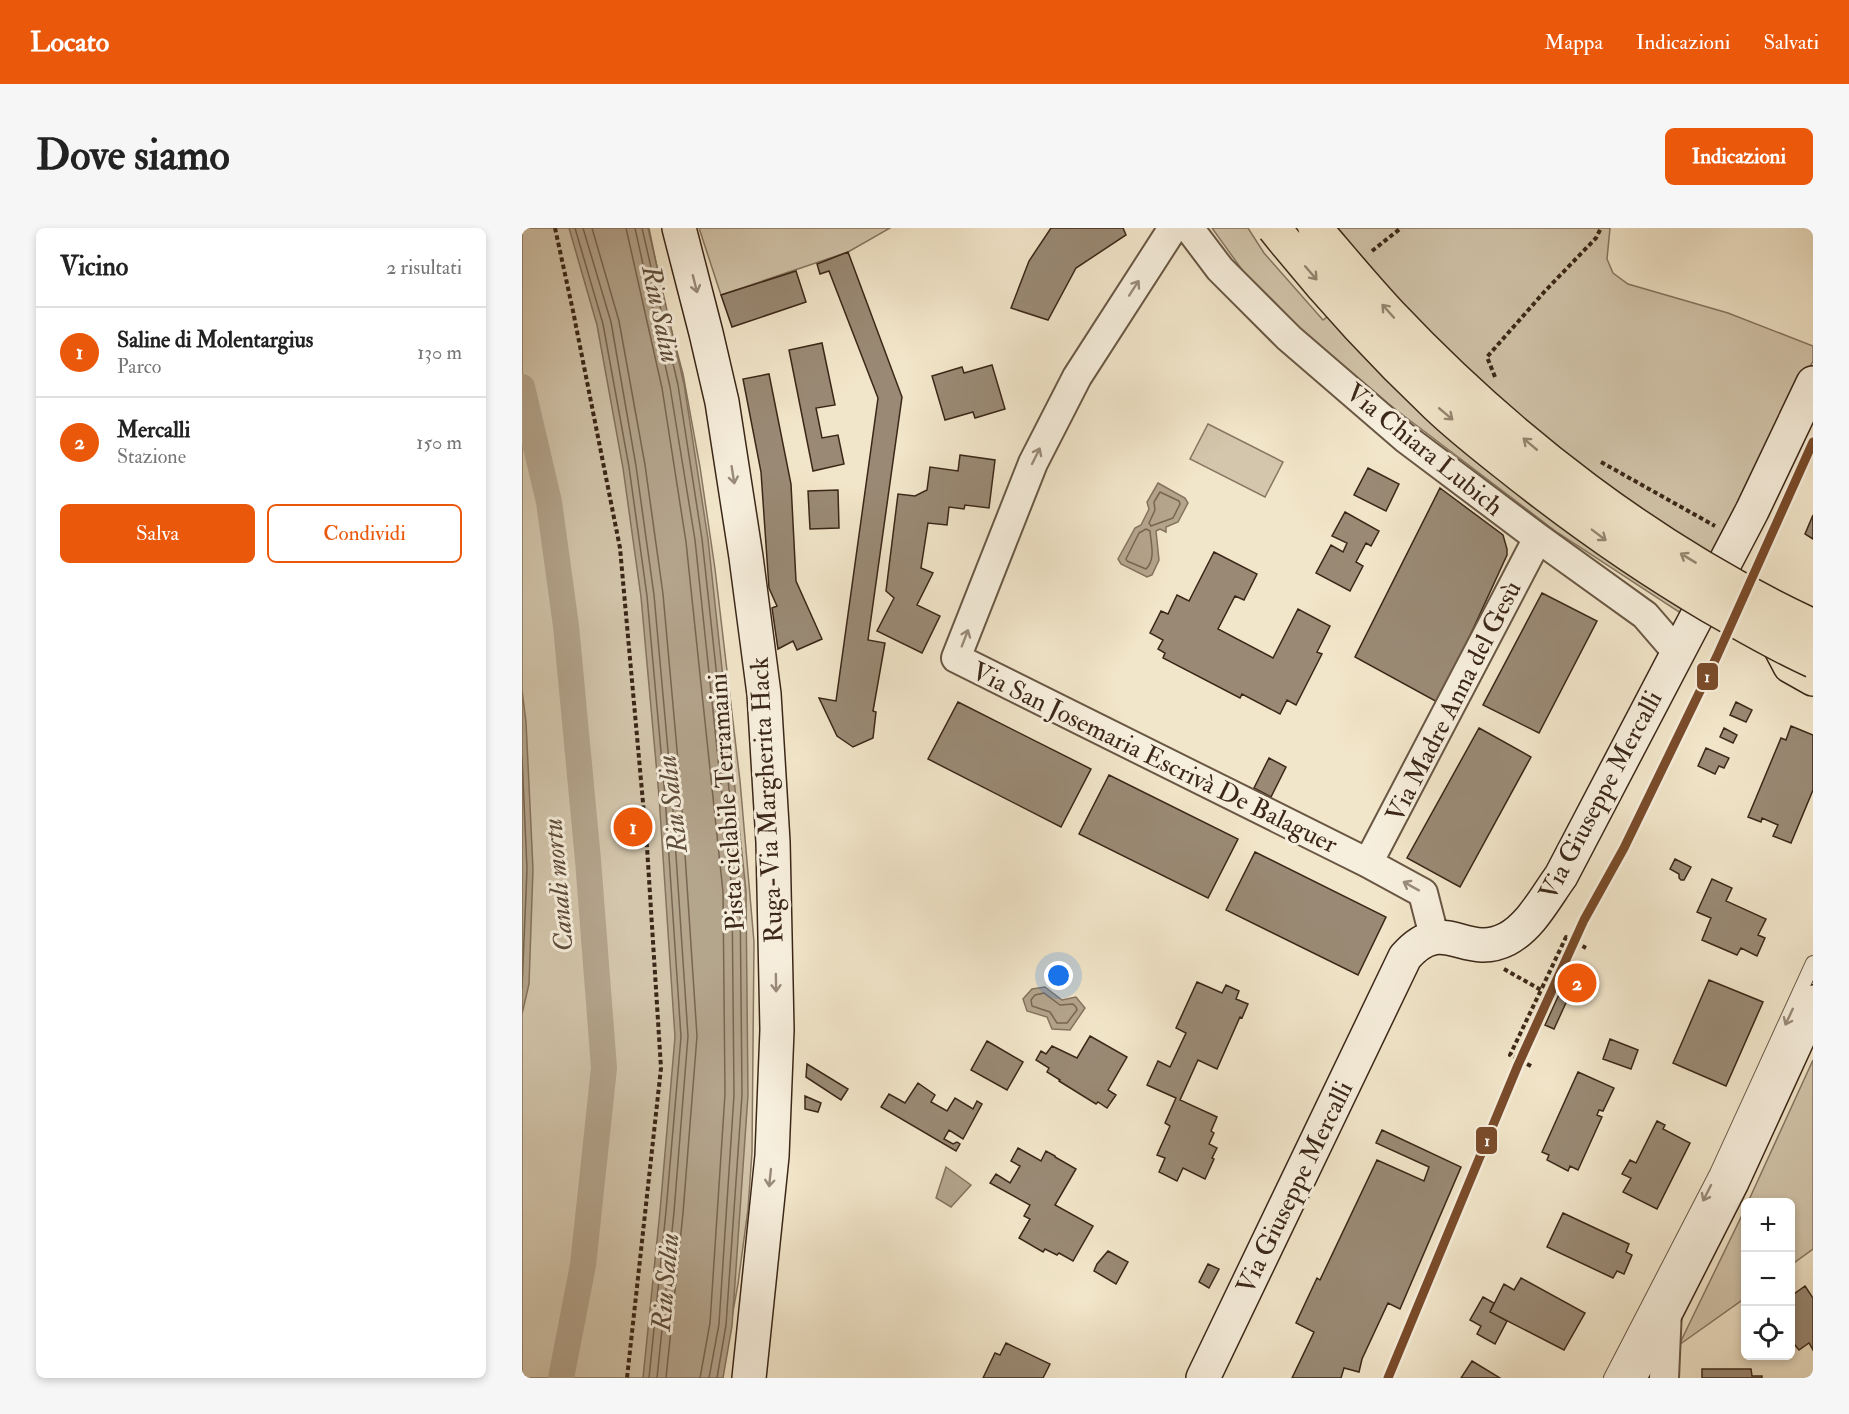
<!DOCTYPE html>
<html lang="it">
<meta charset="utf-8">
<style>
:root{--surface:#fff;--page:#f6f6f6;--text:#222;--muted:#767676;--line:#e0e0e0;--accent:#ea580c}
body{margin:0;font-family:"IM FELL Double Pica",serif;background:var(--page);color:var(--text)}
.controls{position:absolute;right:18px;bottom:18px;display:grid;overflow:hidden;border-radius:9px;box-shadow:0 3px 9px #0003}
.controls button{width:54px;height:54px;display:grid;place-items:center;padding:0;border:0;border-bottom:2px solid var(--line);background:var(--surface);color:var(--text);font:30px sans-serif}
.you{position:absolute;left:537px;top:748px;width:21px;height:21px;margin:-15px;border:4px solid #fff;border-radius:50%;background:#1a73e8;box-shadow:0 0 0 9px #1a73e833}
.badge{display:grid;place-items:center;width:39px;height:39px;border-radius:50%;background:var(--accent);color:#fff;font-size:20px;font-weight:700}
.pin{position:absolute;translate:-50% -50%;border:3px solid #fff;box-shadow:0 2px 6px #0006}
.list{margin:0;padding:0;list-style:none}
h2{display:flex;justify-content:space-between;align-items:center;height:78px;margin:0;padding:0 24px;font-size:26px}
h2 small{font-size:20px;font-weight:400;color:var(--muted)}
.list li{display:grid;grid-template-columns:39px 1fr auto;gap:18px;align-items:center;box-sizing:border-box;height:90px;padding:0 24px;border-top:2px solid var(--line)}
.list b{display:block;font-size:22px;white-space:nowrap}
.list p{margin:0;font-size:20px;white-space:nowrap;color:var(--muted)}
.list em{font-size:20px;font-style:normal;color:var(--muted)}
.actions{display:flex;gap:12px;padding:18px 24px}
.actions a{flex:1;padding:14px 0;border:2px solid var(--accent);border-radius:9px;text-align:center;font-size:21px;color:var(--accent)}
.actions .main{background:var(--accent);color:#fff}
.icon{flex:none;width:33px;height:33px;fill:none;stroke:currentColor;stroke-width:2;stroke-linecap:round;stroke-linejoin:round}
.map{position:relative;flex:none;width:1291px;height:1150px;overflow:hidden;border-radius:9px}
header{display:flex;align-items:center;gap:36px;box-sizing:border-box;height:84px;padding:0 30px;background:var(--accent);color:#fff}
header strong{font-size:28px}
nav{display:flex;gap:33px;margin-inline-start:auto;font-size:21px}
.intro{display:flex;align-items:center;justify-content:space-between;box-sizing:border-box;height:144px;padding:0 36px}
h1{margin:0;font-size:42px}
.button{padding:15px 27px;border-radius:9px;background:var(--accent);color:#fff;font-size:21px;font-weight:700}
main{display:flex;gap:36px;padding:0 36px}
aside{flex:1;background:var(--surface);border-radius:9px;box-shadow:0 3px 9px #0003}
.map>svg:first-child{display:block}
</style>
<header>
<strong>Locato</strong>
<nav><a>Mappa</a><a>Indicazioni</a><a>Salvati</a></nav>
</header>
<div class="intro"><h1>Dove siamo</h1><a class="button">Indicazioni</a></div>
<main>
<aside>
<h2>Vicino<small>2 risultati</small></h2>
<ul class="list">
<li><span class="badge">1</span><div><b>Saline di Molentargius</b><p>Parco</p></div><em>130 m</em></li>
<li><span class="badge">2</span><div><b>Mercalli</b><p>Stazione</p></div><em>150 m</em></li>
</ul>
<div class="actions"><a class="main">Salva</a><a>Condividi</a></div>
</aside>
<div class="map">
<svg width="1291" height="1150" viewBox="0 0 1291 1150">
<rect width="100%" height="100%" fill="#f2e6ca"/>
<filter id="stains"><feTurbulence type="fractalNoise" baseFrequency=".00333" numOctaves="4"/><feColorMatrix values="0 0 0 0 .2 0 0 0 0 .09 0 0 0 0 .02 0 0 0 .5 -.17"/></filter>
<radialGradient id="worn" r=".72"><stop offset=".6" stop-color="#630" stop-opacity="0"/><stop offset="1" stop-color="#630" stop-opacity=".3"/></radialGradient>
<path fill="#d3c6ac" stroke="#877662" stroke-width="1.5" d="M0,0H127L143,78L161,146L178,239L193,341L218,553L232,714L230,924L226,981L216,1056L199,1150H0Z
M177,0H368L326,24L199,67Z
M690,0H726L742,25L801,92L857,49L816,0H1088L1085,31L1091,45L1106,56L1206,85L1291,118V133L1160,386L1036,305L815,137L731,57Z
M686,196L761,234L743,269L668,231Z
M1291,832V1021L1269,1037L1268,974H1226Z
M1223,981V1070L1157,1117Z"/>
<path fill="#b4a58d" stroke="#84735e" stroke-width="1.5" d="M47,0H126L162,156L186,311L224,663L226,867L210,1098L201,1150H121L138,983L153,809L137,568L119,369L101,240L75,97Z
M636,255L663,270L666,275L656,294L644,299V304L638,301L634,303L637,332L630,347L625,349L599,336L596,331L613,300L619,297L627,281L625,274Z
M0,462L4,494L11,641L7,756L0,786Z
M523,759L540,772L554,769L563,780L548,802L530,801L525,789L505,783L501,771L510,761Z
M424,939L449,957L429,979L414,970Z"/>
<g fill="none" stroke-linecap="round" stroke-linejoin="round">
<path stroke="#786652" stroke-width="1.5" d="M53,0L81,96L107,239L125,368L143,568L159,809L144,983L127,1150
M61,0L89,94L114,238L132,367L150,567L166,808L152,984L135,1150
M70,0L97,93L123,237L141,366L159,566L175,808L161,985L144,1150
M104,0L140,160L164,314L201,664L203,866L188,1095L178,1150
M113,0L148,159L173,312L210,663L212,867L197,1096L187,1150
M120,0L156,157L180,311L218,663L220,867L204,1097L195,1150
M638,264L657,273L658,276L651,290L629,298L627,295L633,282L632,274Z
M624,301L628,303C629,316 634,331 624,341L605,333L604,331L617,305Z
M0,529L5,641L0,760
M522,765L538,777L551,776L554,779L555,782L545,795H535L528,784L510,778L509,772L513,767Z"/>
<path stroke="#b4a58d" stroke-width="26" d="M0,159L27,274L44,398L66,632L82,840L61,1037L39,1150"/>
</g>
<path fill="#9a8a75" stroke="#3b2718" stroke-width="1.5" d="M529,0H601L604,7L554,40L526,92L489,80L507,33Z
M326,24L380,169L346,412L363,415L351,483L354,484L351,510L331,519L315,508L297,470L314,473L356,170L307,43L298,46L295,36Z
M274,43L284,74L210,99L199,67Z
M300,115L313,177L294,180L300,210L316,207L322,236L291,243L267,122Z
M470,137L483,181L453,190L451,184L423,192L410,148L440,139L442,145Z
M247,146L269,256L274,353L300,411L275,422L271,413L256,421L250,380L255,378L247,360L239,244L221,151Z
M438,227L473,232L467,280L443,277L442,281L427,279L425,297L406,295L399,340L411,345L395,377L418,388L400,425L355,403L372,370L364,363L376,266L393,268L405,262L408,239L436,243Z
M846,240L877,256L864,283L832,267Z
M918,260L981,307L985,321V327L917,475L833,429Z
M316,262L317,300L288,301L286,263Z
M823,284L857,303L849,318L844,315L834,334L841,338L828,363L794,345L809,317L821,324L825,315L810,308Z
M1291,287V311L1283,306Z
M692,324L735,346L722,372L713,368L696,401L751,430L776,381L808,398L795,424L800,426L774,477L765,472L758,486L720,466L718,470L641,430L643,425L636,421L641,412L628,405L639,383L646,386L655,367L667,373Z
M1020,365L1075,393L1017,505L961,477Z
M436,474L569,541L539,599L406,531Z
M1214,474L1230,482L1224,494L1208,487Z
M1269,498L1291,507V562L1269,615L1251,608L1256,597L1240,590L1239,594L1226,589L1259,510L1264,512Z
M957,500L1009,529L938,659L885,630Z
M1202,500L1215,507L1211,515L1198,509Z
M1184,520L1207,530L1202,540L1197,538L1193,546L1176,538Z
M747,530L764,539L749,569L732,560Z
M587,547L716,611L686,670L557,606Z
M733,624L864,689L836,747L704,682Z
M1153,631L1169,639L1162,652H1159L1157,650V646L1148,641Z
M1190,651L1210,660L1204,673L1244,691L1236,707L1243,710L1235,728L1219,720L1215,727L1180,712L1189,690L1175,684Z
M1044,751L1053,755L1032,801L1023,797Z
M1187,752L1241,774L1204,858L1151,835Z
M675,754L700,765L704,757L717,763L714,771L726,776L720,790L718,789L695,841L676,832L658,872L695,889L689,903L692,905L687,916L695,920L690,930L692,931L683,951L661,940L655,953L637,944L643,930L635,927L648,898L643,895L654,870L625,857L636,833L648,839L664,805L654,800Z
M568,808L605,829L586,862L594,867L585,880L576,874L574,876L537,853L538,852L525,844L527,840L514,832L519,823L524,826L530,818L555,830Z
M1088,811L1116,822L1109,841L1081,831Z
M465,813L501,834L485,862L449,842Z
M285,836L326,861L319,872L284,849Z
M1056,844L1092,860L1081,883L1077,882L1075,887L1080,889L1056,942L1048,938L1046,943L1025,932L1027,927L1020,924Z
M396,855L413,867L409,874L425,883L433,870L451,881L455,873L460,876L441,911L427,902L422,911L431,916L435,914L438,916L434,923L359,879L367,866L383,875Z
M283,868L299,875L296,884L283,881Z
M1135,893L1143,897L1141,901L1168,915L1135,981L1101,964L1109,950L1100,946L1108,932L1114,935Z
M860,902L939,939L878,1081L866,1075L840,1131L837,1144L822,1140L819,1150H770L792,1104L774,1095L795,1050L798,1052L855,932L902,953L907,939L854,915Z
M496,920L519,933L524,923L533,928V929L554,941L533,977L571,998L551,1033L537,1025L535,1027L523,1021L521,1024L497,1010L508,991L502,988L508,977L468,955L474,946L488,955L498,938L489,933Z
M1041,985L1107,1016L1104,1024L1110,1027L1102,1046L1095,1043L1091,1050L1025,1019Z
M586,1023L606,1034L594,1056L572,1043L575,1036Z
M686,1036L697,1041L687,1060L677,1054Z
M999,1050L1063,1085L1042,1122L968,1084L982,1056L992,1062Z
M1283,1058L1291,1070V1122L1287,1115L1277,1122L1268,1111V1069Z
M961,1069L972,1075L968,1084L985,1093L973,1116L955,1106L959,1098L948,1092Z
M484,1115L528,1136L521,1150H461L473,1125L478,1127Z
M950,1133L978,1150H939Z
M1180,1141H1229L1230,1148H1240V1150H1180Z"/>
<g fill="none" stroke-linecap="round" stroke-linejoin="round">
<g stroke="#695744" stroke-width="16">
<path id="lane" d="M1089,1150L1195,945L1291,735"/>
</g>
<g stroke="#695744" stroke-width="32">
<path id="street" d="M651,0L555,149L511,235L434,430L846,635L901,665L912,708
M667,0L698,41L767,110L883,210L1016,310L1123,387L1155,424
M846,635L1016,310
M1142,1150L1145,1082"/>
</g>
<g stroke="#3b2718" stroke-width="36">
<path id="secondary" d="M157,0L184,105L200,174L224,329L242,466L251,614L255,802L250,928L227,1150
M681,1150L883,729C922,684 942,733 985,711C1009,698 1023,670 1039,648L1230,283L1291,155
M1107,1150L1145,1082L1210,954L1282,797L1291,774"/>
</g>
<g stroke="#3b2718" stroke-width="36">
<path id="highway" d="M1258,419L1268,438L1291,451"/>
</g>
<path stroke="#3b2718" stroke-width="4" stroke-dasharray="4.5 3" stroke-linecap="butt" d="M33,0L51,83L98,320L125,619L139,840L105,1150
M850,23L879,0
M973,149L965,129L1023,63L1074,10L1079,0
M1079,234L1193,298
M982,741L1019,762L1044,709L1064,720
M1009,838L988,827L1019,762"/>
<use href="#lane" stroke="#f7efdd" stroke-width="14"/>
<use href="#street" stroke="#f7efdd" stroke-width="28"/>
<use href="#secondary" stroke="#f7efdd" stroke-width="33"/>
<use href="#highway" stroke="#f2e6ca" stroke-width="33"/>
<g stroke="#3b2718" stroke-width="36" stroke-linecap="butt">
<path id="highway-bridge" d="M752,0C802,63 856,122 914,177C940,202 969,224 998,247C1059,295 1120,338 1188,378C1222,397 1255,417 1291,433
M793,0C818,29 842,58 868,86C988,213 1132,324 1291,398"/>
</g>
<use href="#highway-bridge" stroke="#f2e6ca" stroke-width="33"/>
<g stroke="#f7efdd" stroke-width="14">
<path id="rail-1" d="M866,1150L996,837L1062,692L1102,620L1195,428L1291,214"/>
</g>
<use href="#rail-1" stroke="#7a4b2a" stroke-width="9"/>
</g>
<defs><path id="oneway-shaft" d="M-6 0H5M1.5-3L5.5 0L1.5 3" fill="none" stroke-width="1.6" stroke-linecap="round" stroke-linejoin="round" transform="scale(1.5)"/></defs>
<g stroke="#968671">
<use href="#oneway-shaft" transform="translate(789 45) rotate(49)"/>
<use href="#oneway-shaft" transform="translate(866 83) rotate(-132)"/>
<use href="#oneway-shaft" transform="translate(924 186) rotate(40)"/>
<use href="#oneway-shaft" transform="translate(1008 216) rotate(-140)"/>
<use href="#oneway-shaft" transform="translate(1077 307) rotate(37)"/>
<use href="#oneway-shaft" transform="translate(1166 330) rotate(-149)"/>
</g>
<g stroke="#998b7a">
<use href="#oneway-shaft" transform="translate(173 56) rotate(76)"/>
<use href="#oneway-shaft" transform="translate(612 60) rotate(-57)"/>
<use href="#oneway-shaft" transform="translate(514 228) rotate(-64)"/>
<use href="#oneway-shaft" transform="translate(211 247) rotate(81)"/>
<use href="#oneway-shaft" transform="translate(443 410) rotate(-69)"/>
<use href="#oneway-shaft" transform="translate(889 658) rotate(-151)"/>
<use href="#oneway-shaft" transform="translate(254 755) rotate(89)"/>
<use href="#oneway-shaft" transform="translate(1267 789) rotate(115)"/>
<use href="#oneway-shaft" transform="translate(248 950) rotate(96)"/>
<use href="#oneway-shaft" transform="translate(1185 965) rotate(117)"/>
</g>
<g text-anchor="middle" stroke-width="6" stroke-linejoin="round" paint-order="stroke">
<g font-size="26" fill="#3b2718" stroke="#f7efdd">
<text transform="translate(903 221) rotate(39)" y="9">Via Chiara Lubich</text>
<text transform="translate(931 473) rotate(-63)" y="9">Via Madre Anna del Gesù</text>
<text transform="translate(633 529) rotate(26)" y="9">Via San Josemaria Escrivà De Balaguer</text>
<text transform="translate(1078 567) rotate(-62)" y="9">Via Giuseppe Mercalli</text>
<text transform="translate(244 572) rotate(-93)" y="9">Ruga-Via Margherita Hack</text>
<text transform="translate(204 574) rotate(-94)" y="9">Pista ciclabile Terramaini</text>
<text transform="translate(772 959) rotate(-64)" y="9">Via Giuseppe Mercalli</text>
</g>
<g font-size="27" font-style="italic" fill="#5f4d3b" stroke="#f7efdd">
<text transform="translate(139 86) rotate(78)" y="9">Riu Saliu</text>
<text transform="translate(150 576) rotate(-97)" y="9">Riu Saliu</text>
<text transform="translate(36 657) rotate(-95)" y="9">Canali mortu</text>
<text transform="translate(143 1054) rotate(-85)" y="9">Riu Saliu</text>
</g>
</g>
<g stroke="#f7efdd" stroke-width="2">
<rect x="1174" y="434" width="23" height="29" rx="6" fill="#7a4b2a"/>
<rect x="953" y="898" width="23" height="29" rx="6" fill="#7a4b2a"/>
</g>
<g font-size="16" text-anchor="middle" font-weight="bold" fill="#fff">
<text x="1185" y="454">1</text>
<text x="965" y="918">1</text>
</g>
<rect width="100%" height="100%" filter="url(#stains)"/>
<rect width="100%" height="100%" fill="url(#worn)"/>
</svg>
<div class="controls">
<button>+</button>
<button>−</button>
<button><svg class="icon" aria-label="locate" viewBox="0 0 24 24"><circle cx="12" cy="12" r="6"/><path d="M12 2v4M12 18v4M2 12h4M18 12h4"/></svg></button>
</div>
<div class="you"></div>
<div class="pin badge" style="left:111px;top:599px">1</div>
<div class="pin badge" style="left:1055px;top:755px">2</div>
</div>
</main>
